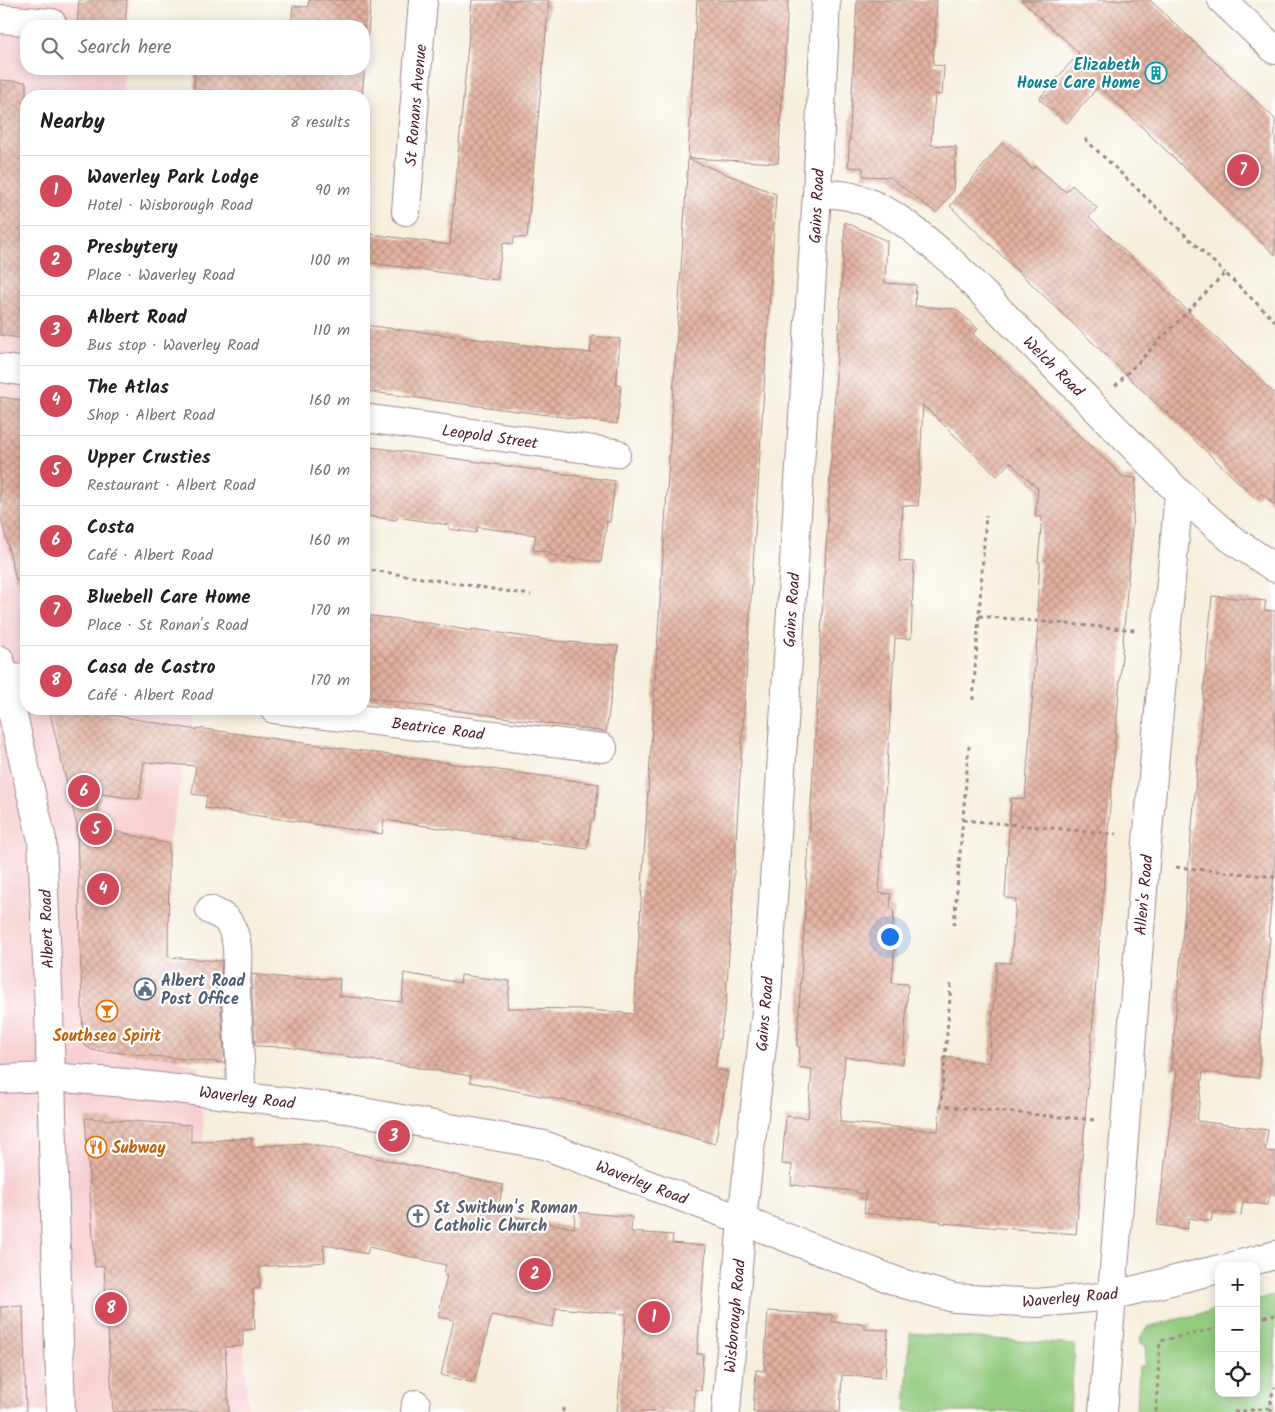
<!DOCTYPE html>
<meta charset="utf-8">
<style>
:root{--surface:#fff;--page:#f6f6f6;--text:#202124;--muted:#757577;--line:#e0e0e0;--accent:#d1495b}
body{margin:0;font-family:Kalam,sans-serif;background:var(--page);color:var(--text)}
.controls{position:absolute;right:15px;bottom:15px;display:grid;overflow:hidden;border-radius:10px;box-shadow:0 2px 12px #0003}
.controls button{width:45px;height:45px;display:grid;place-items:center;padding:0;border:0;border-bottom:1px solid var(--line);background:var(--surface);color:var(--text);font:25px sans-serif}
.you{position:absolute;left:889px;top:936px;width:18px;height:18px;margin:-12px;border:4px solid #fff;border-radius:50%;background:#1a73e8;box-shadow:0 0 0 8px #1a73e833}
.badge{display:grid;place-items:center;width:32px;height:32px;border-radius:50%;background:var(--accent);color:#fff;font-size:16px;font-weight:700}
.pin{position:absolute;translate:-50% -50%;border:2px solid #fff;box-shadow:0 1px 5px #0006}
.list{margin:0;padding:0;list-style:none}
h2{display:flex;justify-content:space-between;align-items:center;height:65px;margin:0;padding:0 20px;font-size:21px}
h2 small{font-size:16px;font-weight:400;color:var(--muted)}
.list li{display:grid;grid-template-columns:32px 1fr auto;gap:15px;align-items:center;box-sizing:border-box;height:70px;padding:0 20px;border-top:1px solid var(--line)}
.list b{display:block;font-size:19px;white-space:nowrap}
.list p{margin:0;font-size:16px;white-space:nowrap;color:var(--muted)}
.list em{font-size:16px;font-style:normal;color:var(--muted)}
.icon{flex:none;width:28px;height:28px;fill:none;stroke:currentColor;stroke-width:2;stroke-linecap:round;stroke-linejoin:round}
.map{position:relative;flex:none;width:1275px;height:1412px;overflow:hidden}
.search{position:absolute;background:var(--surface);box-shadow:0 2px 12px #0003;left:20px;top:20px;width:350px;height:55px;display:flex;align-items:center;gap:12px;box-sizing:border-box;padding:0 18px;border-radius:20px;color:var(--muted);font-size:19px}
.panel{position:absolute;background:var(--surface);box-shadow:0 2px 12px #0003;left:20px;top:90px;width:350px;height:625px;border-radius:20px}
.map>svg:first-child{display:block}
</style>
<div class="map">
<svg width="1275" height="1412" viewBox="0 0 1275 1412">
<defs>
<pattern id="building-cross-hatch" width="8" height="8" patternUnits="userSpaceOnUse" patternTransform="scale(1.25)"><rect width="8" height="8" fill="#e3b2a1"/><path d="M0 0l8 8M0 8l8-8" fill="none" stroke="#ba9083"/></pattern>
</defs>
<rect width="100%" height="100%" fill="#fff"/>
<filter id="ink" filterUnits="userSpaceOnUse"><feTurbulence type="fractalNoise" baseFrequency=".02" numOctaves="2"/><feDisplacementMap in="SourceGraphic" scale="10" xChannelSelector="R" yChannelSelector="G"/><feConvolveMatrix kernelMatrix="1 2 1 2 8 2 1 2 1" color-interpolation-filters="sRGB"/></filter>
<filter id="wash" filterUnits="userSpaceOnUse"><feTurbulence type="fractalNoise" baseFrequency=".0096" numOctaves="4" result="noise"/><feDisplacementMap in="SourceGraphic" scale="20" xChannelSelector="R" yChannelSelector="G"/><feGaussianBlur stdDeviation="1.12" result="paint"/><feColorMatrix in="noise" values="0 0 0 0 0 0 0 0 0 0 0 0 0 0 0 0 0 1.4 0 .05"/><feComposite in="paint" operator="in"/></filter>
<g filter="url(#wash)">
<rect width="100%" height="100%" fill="#f6efde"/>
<path fill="#f7cfd1" d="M0,0H130L128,26H26V69H125L123,96H26V709H196L168,844L176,1059L200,1067L208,1216L240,1283L248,1412H0Z"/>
<path fill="#92cb7e" stroke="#6e7554" d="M1275,1295V1412H1137L1139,1366H1145L1146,1345L1140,1344L1141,1336L1147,1327L1219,1309V1393H1256V1300Z
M910,1333L1075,1345L1070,1412H905Z"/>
<g id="blocks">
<path fill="url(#building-cross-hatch)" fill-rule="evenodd" d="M79,0H127L125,26H77Z
M309,0H371L362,96H286L194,89L195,69H364V26H291L293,6L308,7Z
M472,0H549L527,238L514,237L513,244L503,243L497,280L364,262V233L450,245Z
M697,0H788L778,163L688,158Z
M857,0H937L933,65L944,66L942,95L935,94L931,145L956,147L953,192L936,213L890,177L863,176V168L848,167Z
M1021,0H1150L1275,119V255L1099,86L1067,123L1039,99L1079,53Z
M0,80L26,82V339L0,335Z
M1002,143L1033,169L1035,166L1066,192L1072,185L1097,208L1089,217L1275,394V505L1261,493L1256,499L950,206Z
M688,159L776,194L726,1001L715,1069L728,1072L715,1144L577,1103L470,1082L471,1076L287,1047L255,1046L252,994V974L288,978L340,979L339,996L402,1002L404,973L460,983L461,975L510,981L507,1008L581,1009L634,1014Z
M845,222L887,241L885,283L916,285L915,306L956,309L978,329L973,334L1123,477L1136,478L1076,1234L941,1223V1221L864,1213L866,1194L856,1193V1191L791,1185L792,1165L782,1164L786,1116L808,1118L812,1069L798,1067L800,1047L797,1046ZM923,405L997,476L1010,462L1038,489L1035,516L1042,517L1038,562H1040L1037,611H1039L1025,799L1011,798L1005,898L1016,899L1011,963L997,962L989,1063L944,1057L938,1131L840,1122L845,1057L903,1064L908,984L892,983L895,942H892L894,909L890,908L891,894L879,893L895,638L911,639L914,562L899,561L903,505L918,506Z
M364,325L590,353L592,336L620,339L616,385L621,386L617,424L364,391Z
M0,397L26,401V579L16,580L0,514Z
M364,446L615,481L610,522L607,521L601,562L550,555V552L533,550L536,535L477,527L476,533L449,529V525L397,517L396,520L366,516L370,489L364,488Z
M1212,596L1266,601L1264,610L1275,611V864L1268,936L1270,937L1261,1032L1259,1078L1203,1072L1197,1121L1268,1130L1265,1151L1275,1152V1195H1269L1267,1205L1243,1202L1241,1215L1213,1211L1211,1221L1189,1218L1187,1229L1157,1225L1177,1069H1171Z
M364,615L423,622L472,631V629L554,641L618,646L606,732L364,697Z
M49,709H78L197,730V728L599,784L594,821H591L587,849L384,820L382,834L205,808L207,796L192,794L196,766L144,762L139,799L100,794L94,826L169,844L168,957L222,961L220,996L225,1063L92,1050L83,1044L77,826Z
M85,1118L191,1125V1142L251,1138L252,1147L306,1143L503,1185L499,1204L509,1209L512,1216L574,1228L575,1212L632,1217L631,1232L673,1235L672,1243L706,1246L697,1354H703L701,1391L695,1389L694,1412H617L626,1314L556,1308L552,1327L492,1315L474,1383L441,1375L454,1320L438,1317L447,1275L444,1274L446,1265L369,1247L367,1254L323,1244L325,1262L259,1267L260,1288L253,1289L255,1329L243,1330V1346L225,1347L229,1412H113L104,1266L95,1267Z
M23,1306L26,1412H0V1307Z
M768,1311L832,1315V1322L865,1324V1329L888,1330L885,1378L842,1375L840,1412H753L756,1370L764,1371Z"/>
</g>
</g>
<g filter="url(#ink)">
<use href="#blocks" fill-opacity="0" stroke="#a08784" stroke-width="1"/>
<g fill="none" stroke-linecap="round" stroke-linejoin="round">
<g stroke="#a08784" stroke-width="30">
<path id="minor" d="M1222,0L1275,50
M0,19L52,23
M817,193C829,194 841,194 852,197C891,207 923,237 953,263L1179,493L1230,538L1275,568
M406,211L423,0
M0,368L26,372
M364,418L616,453
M0,677L26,679
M274,709L603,748
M210,910C217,914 225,916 229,923C243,945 235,971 236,995C238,1029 241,1062 241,1096
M0,1079L51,1077
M415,1412L416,1404
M726,1412L742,1220L766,1011L817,193L826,0
M1103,1412L1145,864L1179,493"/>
</g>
<g stroke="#a08784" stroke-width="30">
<path id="major" d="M0,660L42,840L49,1012L61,1412
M51,1077L126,1083L346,1109L544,1145L742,1220L901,1283L954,1298L1037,1303L1111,1296L1219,1269
M1233,1266L1275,1255"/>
</g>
<path stroke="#a08784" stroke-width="3" stroke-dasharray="4 4" stroke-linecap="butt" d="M1085,139L1225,273
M1115,386L1225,273L1275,321
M364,569L531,595
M979,616L1135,630
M973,700L986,515
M963,820L1116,834
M1176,867L1275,877
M954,925L969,746
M951,984L941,1106L1095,1120
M1256,1319L1275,1315
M563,1412V1408
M1156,1412L1160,1341L1219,1328
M1234,1412L1270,1408
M1271,1412V1398L1275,1387"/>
<use href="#minor" stroke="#fff" stroke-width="28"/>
<use href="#major" stroke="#fff" stroke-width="28"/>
</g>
</g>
<defs>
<g id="building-ring" transform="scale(1.125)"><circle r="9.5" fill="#fff" stroke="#0f9aa8" stroke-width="1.5"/><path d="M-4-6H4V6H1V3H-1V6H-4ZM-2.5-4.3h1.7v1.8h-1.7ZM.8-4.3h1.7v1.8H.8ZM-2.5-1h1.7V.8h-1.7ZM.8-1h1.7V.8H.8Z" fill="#0f9aa8"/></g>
<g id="civic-ring" transform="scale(1.125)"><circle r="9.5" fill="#fff" stroke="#5c6f8a" stroke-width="1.5"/><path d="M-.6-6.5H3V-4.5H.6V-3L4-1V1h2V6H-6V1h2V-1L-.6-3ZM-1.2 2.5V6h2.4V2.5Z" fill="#5c6f8a"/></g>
<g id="bar-ring" transform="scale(1.125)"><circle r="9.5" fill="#fff" stroke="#e8710a" stroke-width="1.5"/><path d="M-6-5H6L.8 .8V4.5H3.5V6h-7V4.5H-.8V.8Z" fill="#e8710a"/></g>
<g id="restaurant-ring" transform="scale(1.125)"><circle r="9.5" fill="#fff" stroke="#e8710a" stroke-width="1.5"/><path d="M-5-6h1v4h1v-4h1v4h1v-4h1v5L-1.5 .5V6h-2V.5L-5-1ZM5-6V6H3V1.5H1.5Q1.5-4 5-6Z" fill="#e8710a"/></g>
<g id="church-ring" transform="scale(1.125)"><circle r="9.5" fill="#fff" stroke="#6b7280" stroke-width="1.5"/><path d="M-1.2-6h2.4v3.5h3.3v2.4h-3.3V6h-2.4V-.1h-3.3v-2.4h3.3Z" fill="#6b7280"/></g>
</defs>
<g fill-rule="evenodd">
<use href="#building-ring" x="1156" y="73"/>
<use href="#civic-ring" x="145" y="989"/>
<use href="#bar-ring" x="107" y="1011"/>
<use href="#restaurant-ring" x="96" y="1147"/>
<use href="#church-ring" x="418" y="1216"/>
</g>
<g text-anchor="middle" stroke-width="4.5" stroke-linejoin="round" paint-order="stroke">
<g font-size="16" font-weight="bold" fill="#0d838f" stroke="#fff" text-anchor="end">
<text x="1140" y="70">Elizabeth<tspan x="1140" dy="18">House Care Home</tspan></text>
</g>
<g font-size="16" fill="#4a1f2b" stroke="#fff">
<text transform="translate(415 105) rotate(-85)" y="6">St Ronans Avenue</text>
<text transform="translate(816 206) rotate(-87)" y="6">Gains Road</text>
<text transform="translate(1054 366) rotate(45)" y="6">Welch Road</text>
<text transform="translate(490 436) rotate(8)" y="6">Leopold Street</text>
<text transform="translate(791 610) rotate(-86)" y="6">Gains Road</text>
<text transform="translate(438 728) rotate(7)" y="6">Beatrice Road</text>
<text transform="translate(1143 895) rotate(-85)" y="6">Allen's Road</text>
<text transform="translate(46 929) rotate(-92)" y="6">Albert Road</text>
<text transform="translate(764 1014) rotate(-85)" y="6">Gains Road</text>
<text transform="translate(247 1097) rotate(7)" y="6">Waverley Road</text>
<text transform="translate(642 1182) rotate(21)" y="6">Waverley Road</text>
<text transform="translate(1070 1297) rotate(-5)" y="6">Waverley Road</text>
<text transform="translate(734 1316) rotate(-85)" y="6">Wisborough Road</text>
</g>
<g font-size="16" font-weight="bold" fill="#4e5e75" stroke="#fff" text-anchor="start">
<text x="161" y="986">Albert Road<tspan x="161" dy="18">Post Office</tspan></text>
</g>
<g font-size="16" font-weight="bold" fill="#c56008" stroke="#fff">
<text x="107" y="1041">Southsea Spirit</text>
<text x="112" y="1153" text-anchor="start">Subway</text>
</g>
<g font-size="16" font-weight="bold" fill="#5b616d" stroke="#fff" text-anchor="start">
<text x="434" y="1213">St Swithun's Roman<tspan x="434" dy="18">Catholic Church</tspan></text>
</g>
</g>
</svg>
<div class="controls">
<button>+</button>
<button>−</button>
<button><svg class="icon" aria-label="locate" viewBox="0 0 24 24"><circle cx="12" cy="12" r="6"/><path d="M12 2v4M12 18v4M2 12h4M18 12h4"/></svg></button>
</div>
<div class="you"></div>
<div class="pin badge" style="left:654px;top:1317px">1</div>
<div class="pin badge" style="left:535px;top:1274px">2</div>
<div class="pin badge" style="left:394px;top:1136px">3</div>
<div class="pin badge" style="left:103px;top:889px">4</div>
<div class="pin badge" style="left:96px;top:829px">5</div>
<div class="pin badge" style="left:84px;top:791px">6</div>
<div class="pin badge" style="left:1243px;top:170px">7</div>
<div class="pin badge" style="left:111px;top:1308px">8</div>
<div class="search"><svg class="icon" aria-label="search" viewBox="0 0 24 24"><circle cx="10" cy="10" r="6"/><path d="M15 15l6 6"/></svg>Search here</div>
<section class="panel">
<h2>Nearby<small>8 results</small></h2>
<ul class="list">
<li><span class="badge">1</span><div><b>Waverley Park Lodge</b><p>Hotel · Wisborough Road</p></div><em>90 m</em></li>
<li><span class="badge">2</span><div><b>Presbytery</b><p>Place · Waverley Road</p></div><em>100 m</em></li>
<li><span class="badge">3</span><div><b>Albert Road</b><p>Bus stop · Waverley Road</p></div><em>110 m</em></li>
<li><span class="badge">4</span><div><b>The Atlas</b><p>Shop · Albert Road</p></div><em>160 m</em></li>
<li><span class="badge">5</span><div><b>Upper Crusties</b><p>Restaurant · Albert Road</p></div><em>160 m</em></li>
<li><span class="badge">6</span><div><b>Costa</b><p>Café · Albert Road</p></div><em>160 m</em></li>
<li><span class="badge">7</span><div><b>Bluebell Care Home</b><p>Place · St Ronan's Road</p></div><em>170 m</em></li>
<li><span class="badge">8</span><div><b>Casa de Castro</b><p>Café · Albert Road</p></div><em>170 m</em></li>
</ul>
</section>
</div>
